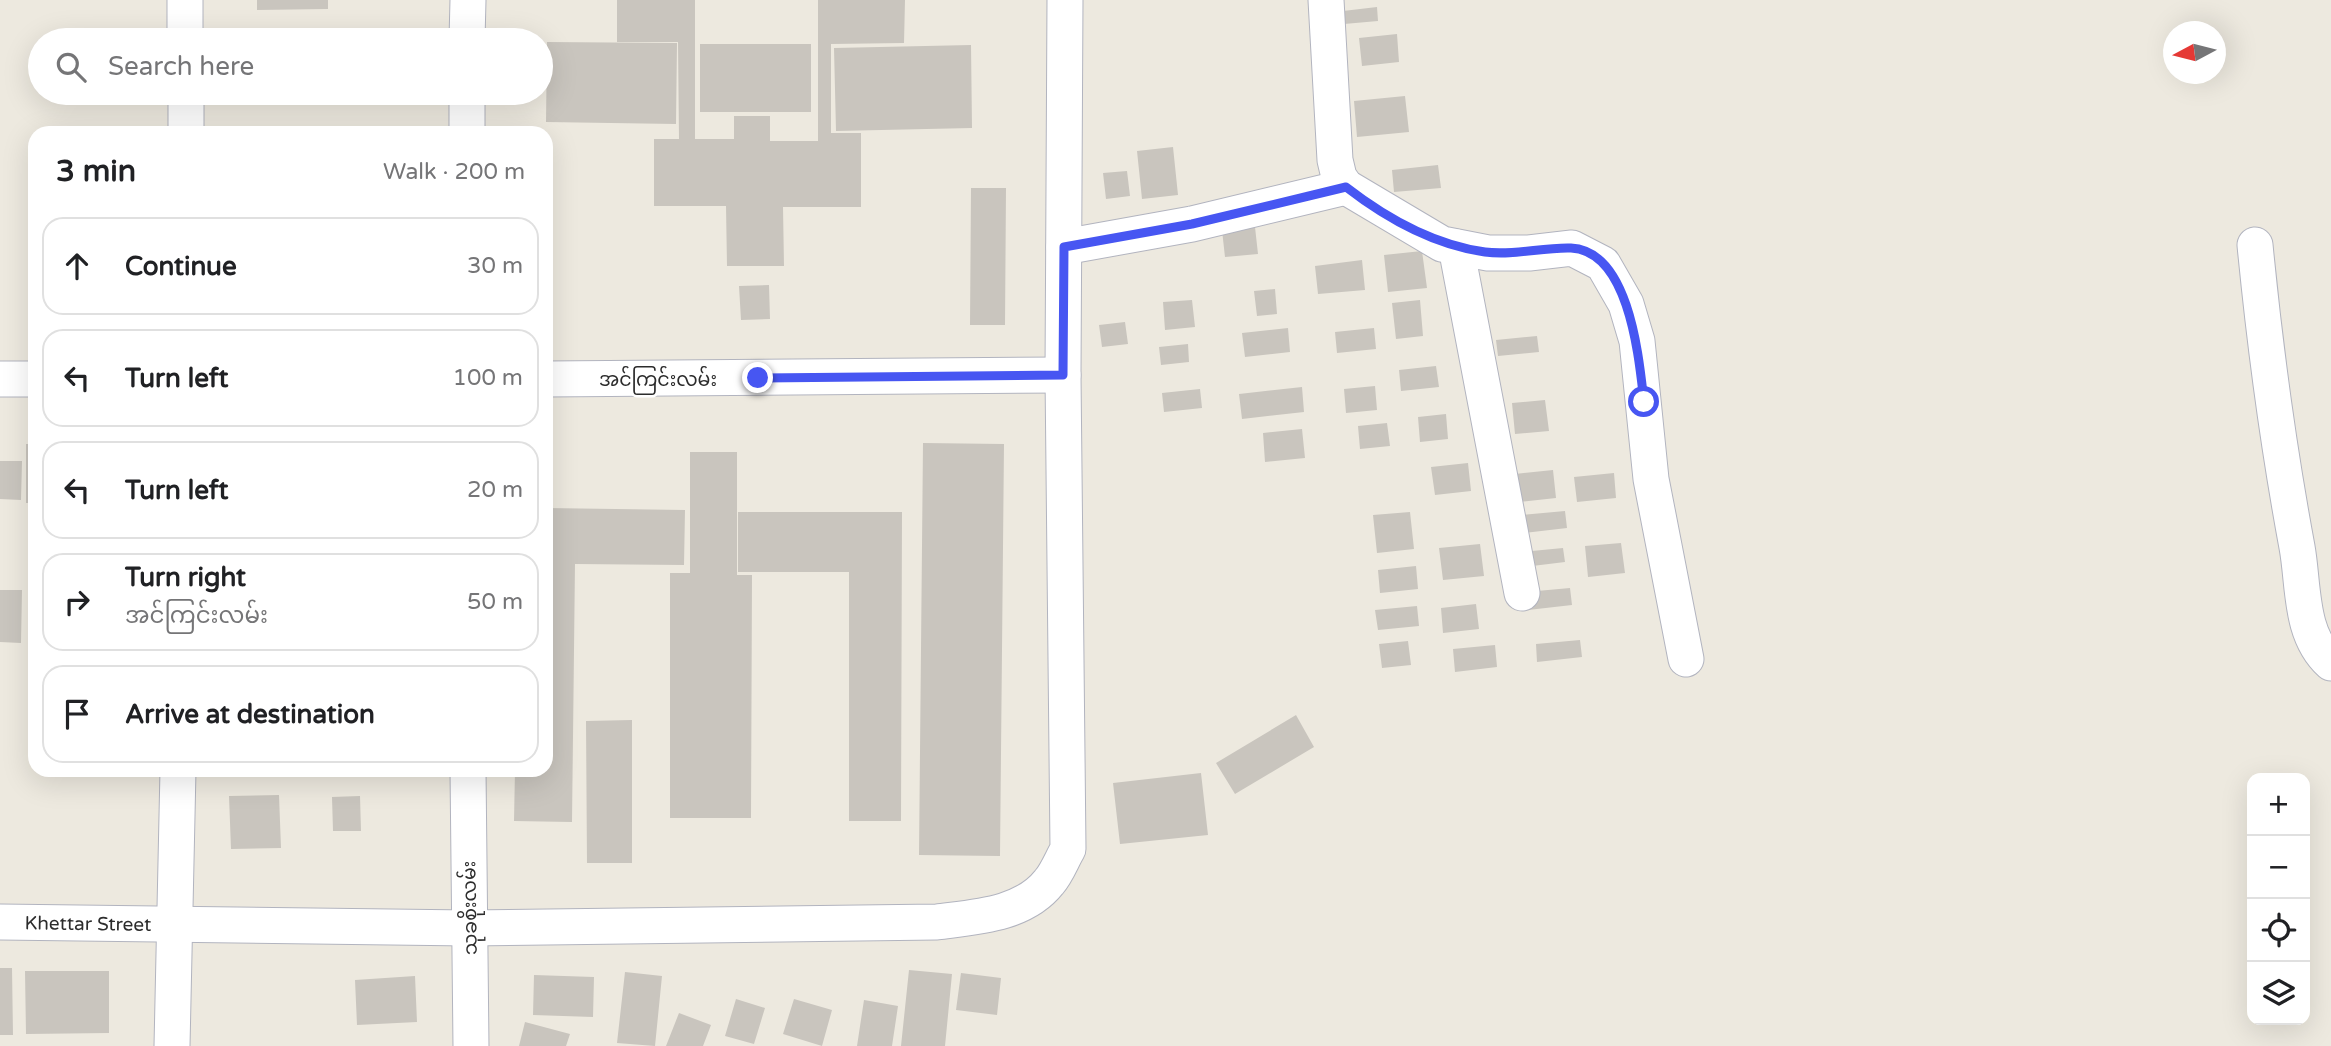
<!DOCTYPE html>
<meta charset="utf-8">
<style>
:root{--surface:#fff;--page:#f2f2f2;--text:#202124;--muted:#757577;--line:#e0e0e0}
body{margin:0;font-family:"Varela Round","Noto Sans Myanmar",sans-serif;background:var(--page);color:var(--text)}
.controls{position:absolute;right:21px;bottom:21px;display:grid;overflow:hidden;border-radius:14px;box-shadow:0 7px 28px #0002}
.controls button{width:63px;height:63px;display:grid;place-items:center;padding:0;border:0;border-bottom:2px solid var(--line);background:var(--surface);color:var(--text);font:35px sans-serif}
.compass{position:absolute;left:2163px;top:21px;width:63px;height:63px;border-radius:50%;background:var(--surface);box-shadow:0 7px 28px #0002;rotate:263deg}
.stop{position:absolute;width:21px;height:21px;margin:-16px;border:5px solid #4756f2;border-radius:50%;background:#fff}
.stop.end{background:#4756f2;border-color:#fff;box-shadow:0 2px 7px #0008}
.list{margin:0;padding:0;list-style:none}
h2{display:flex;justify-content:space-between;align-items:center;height:91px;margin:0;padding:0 28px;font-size:30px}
h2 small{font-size:23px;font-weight:400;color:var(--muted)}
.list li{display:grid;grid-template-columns:46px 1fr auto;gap:21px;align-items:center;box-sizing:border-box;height:98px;margin:0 14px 14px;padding:0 14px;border:2px solid var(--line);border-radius:21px}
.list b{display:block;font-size:26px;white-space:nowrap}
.list p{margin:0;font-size:23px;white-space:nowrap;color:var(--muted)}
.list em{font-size:23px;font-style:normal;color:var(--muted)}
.icon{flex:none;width:38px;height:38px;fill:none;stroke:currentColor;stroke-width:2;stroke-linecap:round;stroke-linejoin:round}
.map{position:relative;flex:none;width:2331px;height:1046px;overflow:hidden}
.search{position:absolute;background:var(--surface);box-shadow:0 7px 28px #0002;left:28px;top:28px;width:525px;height:77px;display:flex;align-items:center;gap:18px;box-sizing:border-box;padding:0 24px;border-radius:38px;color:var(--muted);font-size:26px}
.panel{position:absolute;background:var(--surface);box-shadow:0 7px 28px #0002;left:28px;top:126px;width:525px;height:651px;border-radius:21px}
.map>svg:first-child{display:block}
</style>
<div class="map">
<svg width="2331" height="1046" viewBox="0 0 2331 1046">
<rect width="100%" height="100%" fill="#ede9df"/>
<path fill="#c9c5be" d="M257,0H328V9L257,10Z
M617,0H695V139H734V116H770V141H818V0H905L904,43L831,44V133H861V207H783L784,266H727L726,206H654V139H679L678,42H617Z
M1377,7L1378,21L1344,24L1343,11Z
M1397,34L1399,62L1362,66L1359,38Z
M547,42L677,43L676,124L546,122Z
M700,44H811V112H700Z
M971,45L972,128L836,131L834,48Z
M1405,96L1409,132L1357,137L1354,101Z
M1173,147L1178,195L1142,199L1137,151Z
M1438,165L1441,188L1394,192L1392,170Z
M1127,171L1130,196L1106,199L1103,173Z
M971,188H1006L1005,325H970Z
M1255,227L1258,254L1225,257L1222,230Z
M1422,251L1427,288L1388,292L1384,255Z
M1362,260L1365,290L1318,294L1315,266Z
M769,285L770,319L741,320L739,286Z
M1275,289L1277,314L1257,316L1254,291Z
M1192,300L1195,327L1165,330L1163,302Z
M1420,300L1423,336L1396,339L1392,303Z
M1125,322L1128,344L1102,347L1099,325Z
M1288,328L1290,352L1245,357L1242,333Z
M1374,328L1376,349L1337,353L1335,332Z
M1537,336L1539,352L1498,356L1496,340Z
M1188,344L1189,362L1161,365L1159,347Z
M1436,366L1439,387L1401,391L1399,370Z
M1375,386L1377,410L1346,413L1344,389Z
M1302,387L1304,412L1242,419L1239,394Z
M1200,389L1202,408L1164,412L1162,393Z
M1545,400L1549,431L1515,434L1512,403Z
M1446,414L1448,439L1420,442L1418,417Z
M1387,423L1390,446L1360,449L1358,426Z
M1302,429L1305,458L1265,462L1263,433Z
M923,443L1004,444L1000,856L919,855Z
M26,444H35V503H26Z
M690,452H737V575H752L751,818H670V573H690Z
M0,461H22L21,500L0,499Z
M1468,463L1471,491L1435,495L1431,467Z
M1553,470L1556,498L1519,502L1515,474Z
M1614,473L1616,498L1577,502L1574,477Z
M546,508L685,510L684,565L575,564L572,822L514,821L515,770H546Z
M1565,511L1567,528L1523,533L1520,515Z
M738,512H902L901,821H849V572H738Z
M1410,512L1414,549L1377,553L1373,515Z
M1621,543L1625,573L1588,577L1585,546Z
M1480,544L1484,576L1443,580L1439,548Z
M1563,548L1565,562L1524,567L1522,552Z
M1416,566L1418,589L1380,593L1378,570Z
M1570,588L1572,605L1528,610L1526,592Z
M0,590H22L21,643L0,642Z
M1476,604L1479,629L1443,633L1441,608Z
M1417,606L1419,626L1378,630L1375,610Z
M1580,640L1582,657L1537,662L1536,644Z
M1408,641L1411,665L1382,668L1379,644Z
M1495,645L1497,667L1455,672L1453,649Z
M1296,715L1314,747L1235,794L1216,763Z
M632,720V863H587L586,721Z
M228,770H261V773L228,774Z
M1201,773L1208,835L1120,844L1113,783Z
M279,795L281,848L231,849L229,796Z
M360,796L361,831H333L332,797Z
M0,968H12L13,1035H0Z
M909,970L952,974L945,1046H901Z
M25,971H109V1033L26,1034Z
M625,972L662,976L655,1046L617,1043Z
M961,973L1001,978L997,1015L956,1010Z
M534,975L594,977L593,1017L533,1015Z
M415,976L417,1022L357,1025L355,980Z
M736,999L765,1008L754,1044L725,1036Z
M794,999L832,1010L822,1046L783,1034Z
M864,1000L898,1006L892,1046H857Z
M679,1013L711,1025L703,1046H666Z
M525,1022L570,1034L566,1046H519Z"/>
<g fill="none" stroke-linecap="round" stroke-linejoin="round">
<g stroke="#b2b4bf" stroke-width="37">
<g id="street">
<path d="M185,0V40"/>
<path d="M1326,0L1335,160L1339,177L1346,187L1442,244L1488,253H1529L1572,248L1603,264L1626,304L1637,341L1651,479L1686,659"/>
<path d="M467,40L468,0"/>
<path d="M186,93V133"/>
<path d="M467,133V93"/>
<path d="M2255,245C2265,348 2278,445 2297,547C2304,585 2299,634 2331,663"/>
<path d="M1064,247L1192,224L1346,187"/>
<path d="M1456,247L1522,593"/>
<path d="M0,379H35"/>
<path d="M546,379L1063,375"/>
<path d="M468,770L471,1046"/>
<path id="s1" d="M0,922L469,928L937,922C975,917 1023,915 1049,882C1057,873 1062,859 1068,849L1063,375L1065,0"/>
<path d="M172,1046L178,770"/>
</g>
</g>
<use href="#street" stroke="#fff" stroke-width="35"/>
</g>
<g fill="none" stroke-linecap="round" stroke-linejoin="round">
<path stroke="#4756f2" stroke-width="9" d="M758,378L1063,375L1064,247L1192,224L1346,187C1386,218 1435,245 1485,252C1514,256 1542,247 1571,248C1630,251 1639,359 1644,402"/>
</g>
<g text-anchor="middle" stroke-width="5" stroke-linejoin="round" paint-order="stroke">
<g font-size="19" fill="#2c2c2c" stroke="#fff">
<text x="658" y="386">အင်ကြင်းလမ်း</text>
<text transform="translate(469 908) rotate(-91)" y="7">သုခစိုးလမ်း</text>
<text dy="7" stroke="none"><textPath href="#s1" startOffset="88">Khettar Street</textPath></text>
</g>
</g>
</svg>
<div class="controls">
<button>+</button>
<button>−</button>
<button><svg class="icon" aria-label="locate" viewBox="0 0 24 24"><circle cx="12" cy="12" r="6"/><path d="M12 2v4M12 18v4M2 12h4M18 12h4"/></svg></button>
<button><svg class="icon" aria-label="layers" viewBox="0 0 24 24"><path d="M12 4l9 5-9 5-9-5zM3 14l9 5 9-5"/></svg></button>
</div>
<svg class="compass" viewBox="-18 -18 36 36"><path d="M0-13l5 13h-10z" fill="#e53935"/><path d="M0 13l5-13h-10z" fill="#757577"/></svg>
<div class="stop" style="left:1644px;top:402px"></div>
<div class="stop end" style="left:758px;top:378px"></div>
<div class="search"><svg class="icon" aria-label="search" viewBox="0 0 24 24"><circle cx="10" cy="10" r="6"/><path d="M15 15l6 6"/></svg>Search here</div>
<section class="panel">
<h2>3 min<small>Walk · 200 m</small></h2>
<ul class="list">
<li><svg class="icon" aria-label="ahead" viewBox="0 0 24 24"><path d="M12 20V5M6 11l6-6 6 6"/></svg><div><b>Continue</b></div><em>30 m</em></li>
<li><svg class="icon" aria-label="left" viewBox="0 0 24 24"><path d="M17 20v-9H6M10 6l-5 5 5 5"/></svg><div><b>Turn left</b></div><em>100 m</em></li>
<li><svg class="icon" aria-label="left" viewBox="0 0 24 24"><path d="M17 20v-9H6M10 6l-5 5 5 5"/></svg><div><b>Turn left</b></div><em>20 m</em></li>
<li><svg class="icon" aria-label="right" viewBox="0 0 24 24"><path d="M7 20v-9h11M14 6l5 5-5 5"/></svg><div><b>Turn right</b><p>အင်ကြင်းလမ်း</p></div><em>50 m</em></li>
<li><svg class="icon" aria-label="arrive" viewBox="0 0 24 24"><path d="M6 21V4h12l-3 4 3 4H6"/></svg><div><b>Arrive at destination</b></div></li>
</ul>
</section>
</div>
